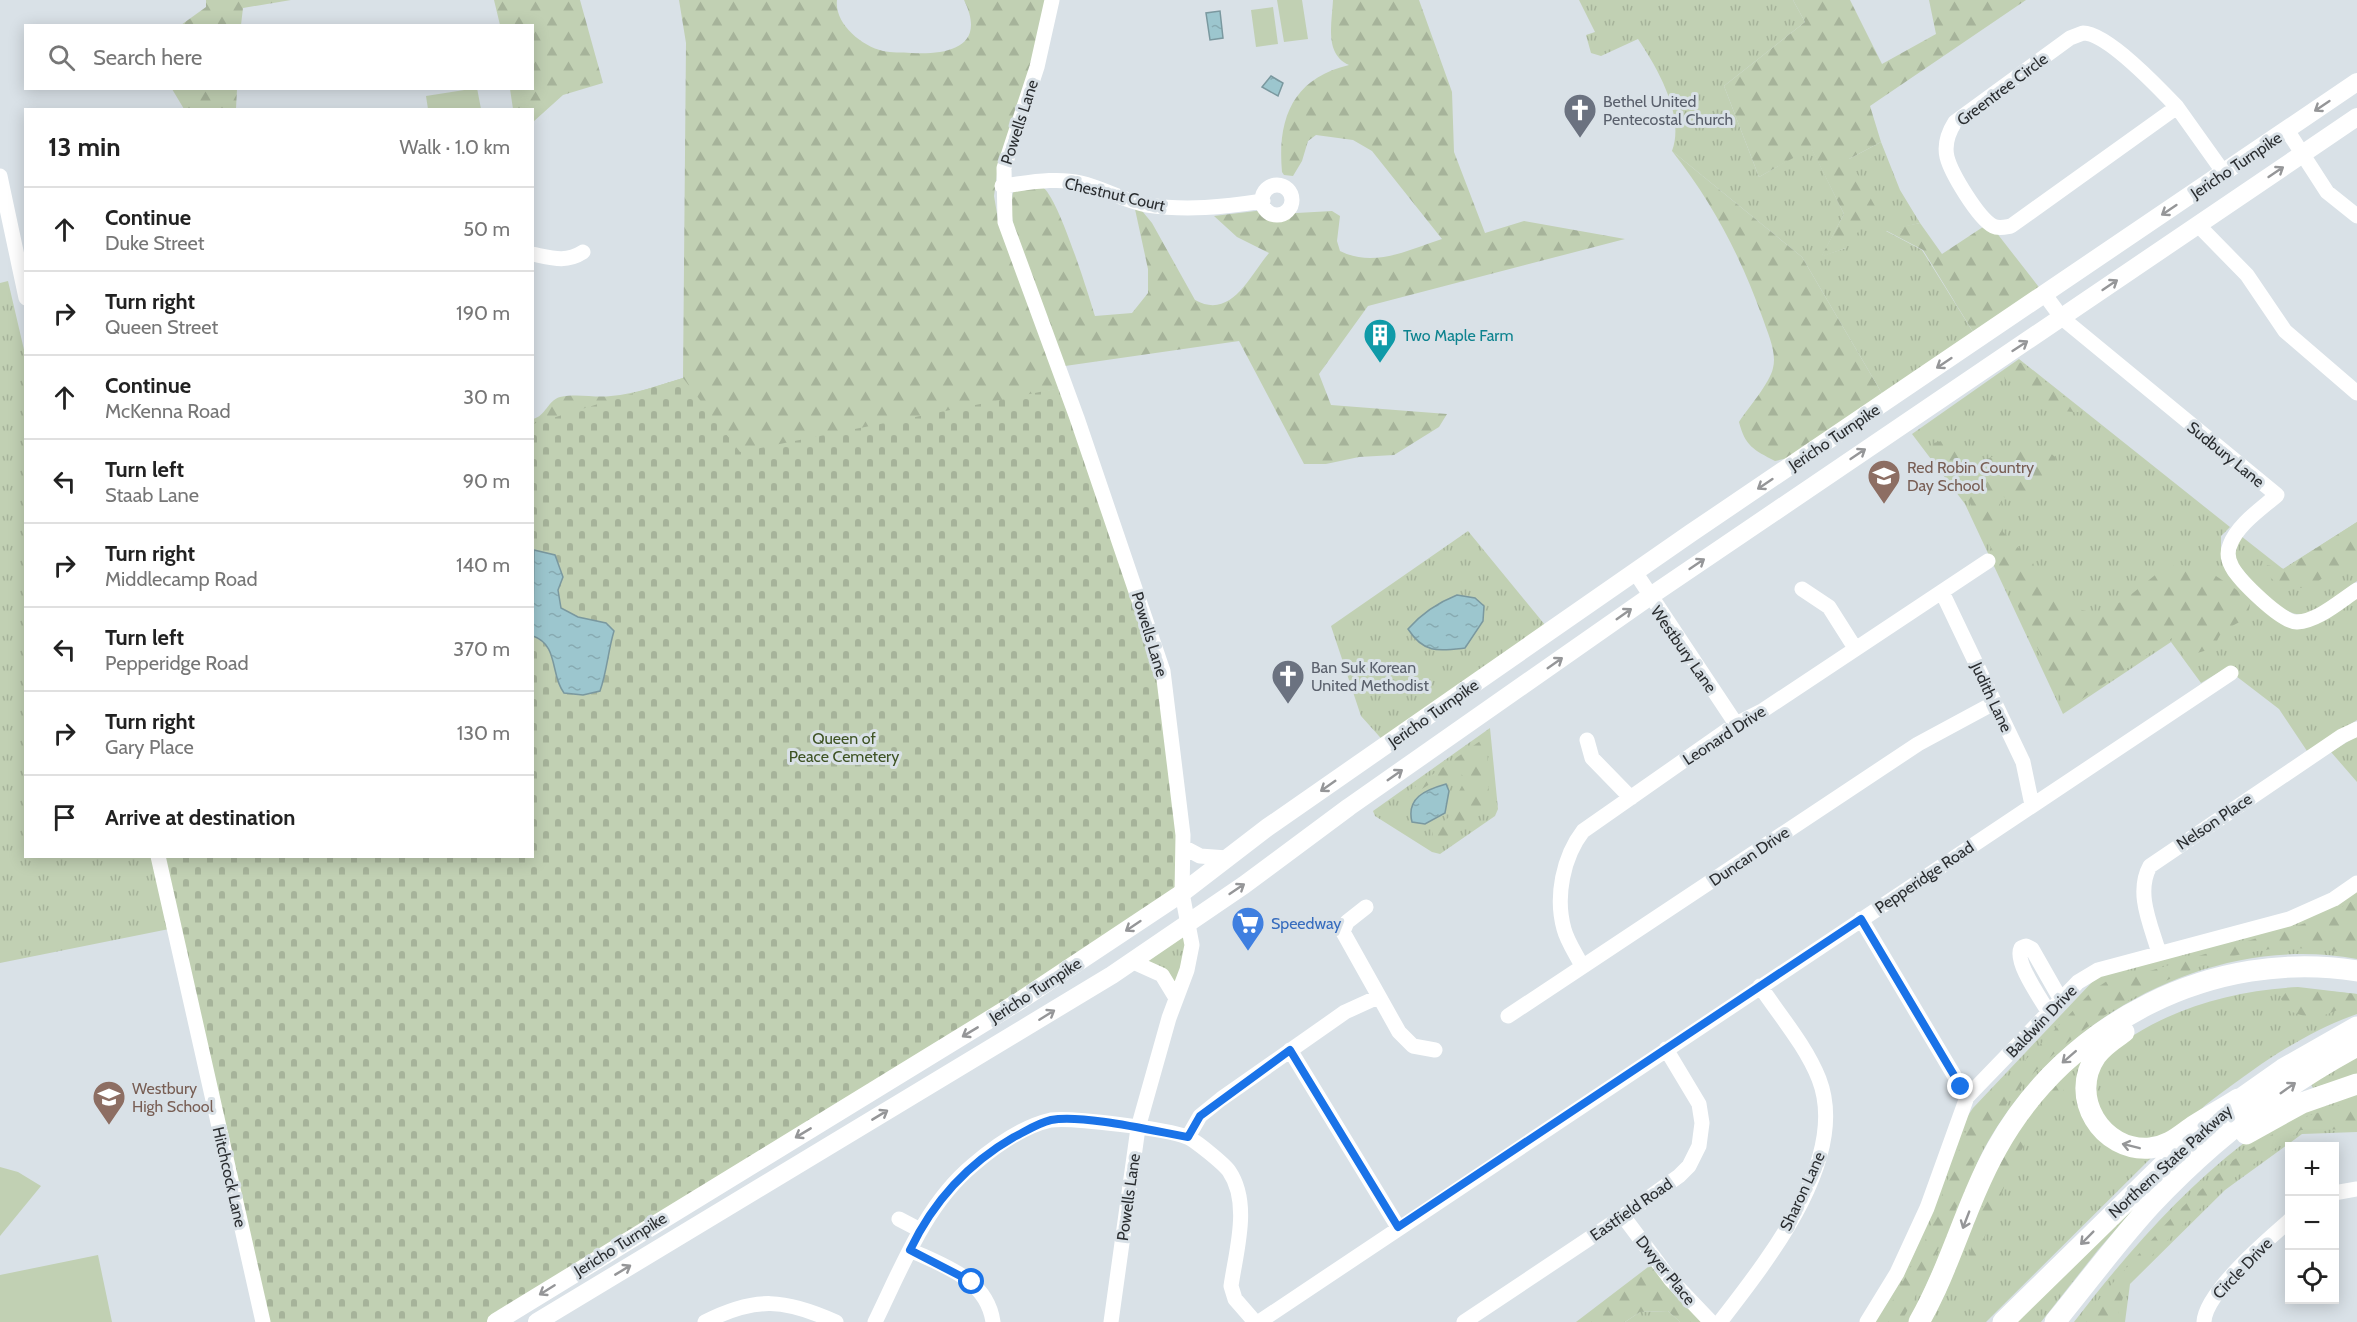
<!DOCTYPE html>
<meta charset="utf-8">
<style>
:root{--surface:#fff;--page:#f6f6f6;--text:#222;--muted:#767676;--line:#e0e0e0}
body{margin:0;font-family:Cabin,sans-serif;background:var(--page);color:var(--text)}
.controls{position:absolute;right:18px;bottom:18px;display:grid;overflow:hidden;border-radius:0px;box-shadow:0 3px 15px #0003}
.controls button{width:54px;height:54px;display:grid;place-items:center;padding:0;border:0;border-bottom:2px solid var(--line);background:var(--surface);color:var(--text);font:30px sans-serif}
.stop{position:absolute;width:18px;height:18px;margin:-14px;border:4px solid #1a73e8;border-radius:50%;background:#fff}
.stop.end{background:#1a73e8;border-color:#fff;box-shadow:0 2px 6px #0008}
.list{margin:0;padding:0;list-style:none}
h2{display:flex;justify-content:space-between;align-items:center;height:78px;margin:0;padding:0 24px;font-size:26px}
h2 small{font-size:20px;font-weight:400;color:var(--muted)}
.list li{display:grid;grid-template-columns:39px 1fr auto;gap:18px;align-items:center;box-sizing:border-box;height:84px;padding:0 24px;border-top:2px solid var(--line)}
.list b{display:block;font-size:22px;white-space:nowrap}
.list p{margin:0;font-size:20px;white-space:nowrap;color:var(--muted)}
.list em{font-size:20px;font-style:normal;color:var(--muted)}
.icon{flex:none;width:33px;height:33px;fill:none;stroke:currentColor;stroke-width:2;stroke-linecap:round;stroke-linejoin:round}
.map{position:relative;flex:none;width:2357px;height:1322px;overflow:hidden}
.search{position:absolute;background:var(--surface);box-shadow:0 3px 15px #0003;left:24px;top:24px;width:510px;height:66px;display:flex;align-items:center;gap:15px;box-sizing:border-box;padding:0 21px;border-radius:0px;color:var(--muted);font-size:22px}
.panel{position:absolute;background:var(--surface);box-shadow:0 3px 15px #0003;left:24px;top:108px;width:510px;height:750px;border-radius:0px}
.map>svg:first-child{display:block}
</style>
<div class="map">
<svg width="2357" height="1322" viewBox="0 0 2357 1322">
<defs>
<pattern id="grass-tufts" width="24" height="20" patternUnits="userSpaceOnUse" patternTransform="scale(1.5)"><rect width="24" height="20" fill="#c1d0b3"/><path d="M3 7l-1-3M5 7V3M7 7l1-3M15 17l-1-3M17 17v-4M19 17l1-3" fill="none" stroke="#a6b39a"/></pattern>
<pattern id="forest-firs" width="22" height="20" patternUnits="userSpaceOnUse" patternTransform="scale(1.5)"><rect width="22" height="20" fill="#c1d0b3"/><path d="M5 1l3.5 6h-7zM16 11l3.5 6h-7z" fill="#a6b39a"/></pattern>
<pattern id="cemetery-stones" width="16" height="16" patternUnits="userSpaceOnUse" patternTransform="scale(1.5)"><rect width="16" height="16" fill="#c1d0b3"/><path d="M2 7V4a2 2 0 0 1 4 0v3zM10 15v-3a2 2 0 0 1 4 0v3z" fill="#a6b39a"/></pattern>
<pattern id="water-ripples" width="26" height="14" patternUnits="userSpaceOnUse" patternTransform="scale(1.5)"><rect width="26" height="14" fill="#9cc6ce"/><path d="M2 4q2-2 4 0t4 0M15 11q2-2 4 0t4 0" fill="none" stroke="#87aab1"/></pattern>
</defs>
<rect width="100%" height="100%" fill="#d9e1e7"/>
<path fill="url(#grass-tufts)" d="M1579,0H1793L1805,22L1724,86L1759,177L1811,147L1844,214L1822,256L1846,248L1849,159L1881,142L1900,190L1920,223L1886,231L1922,250L1978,340L1887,402L1802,257L1672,151C1685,116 1658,69 1638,39L1601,56L1591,53L1586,35L1595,32Z
M8,281L25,354L26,856L158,857L174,928L0,963V283Z
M2019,359L2230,527L2221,536V551L2228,575L2285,625L2357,595V720L2307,751L2279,709L2236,676L2228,667L2201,683L2171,642L2063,714L1965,504L1912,434Z
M2357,522V581C2342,591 2326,606 2310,613C2283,624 2247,576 2233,557L2235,541L2241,536L2283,569Z
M1468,531L1550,631L1387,745L1361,716L1331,626Z
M1490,728L1498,809L1495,816L1440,854L1432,852L1375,816L1373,811Z
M2357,736V782L2331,752Z
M2357,891V959C2210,932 2055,1019 1985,1147C1974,1167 1967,1190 1959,1210C1943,1248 1927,1285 1909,1322H1874C1918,1262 1940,1189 1965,1120L1973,1108L2094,980L2109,971Z
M1187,929L1188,946L1176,988L1141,960Z
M2298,987L2357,994V1014C2320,1027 2284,1048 2253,1070C2239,1080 2225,1090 2212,1100C2193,1114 2177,1137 2152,1140C2105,1146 2073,1081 2110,1049C2117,1043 2126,1039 2134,1035C2184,1004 2240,990 2298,987Z
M2108,1039L2083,1103L2153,1156L1986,1322H1928L1945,1294L1998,1157L2052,1083Z
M2357,1056V1075L2313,1088L2311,1084Z
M2357,1094V1132L2302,1134L2225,1190L2130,1284L2125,1322H2074C2124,1257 2179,1193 2244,1143C2274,1120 2321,1104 2357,1094Z
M2230,1115L2140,1202L2098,1250L2041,1322H2014L2185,1153Z
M1668,1311L1680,1322H1625L1640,1312Z"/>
<path fill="url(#forest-firs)" d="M206,0H291L243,8L241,25H181L206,7Z
M494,0H580L603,83L563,95L533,122L532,110L513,109L510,89L532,88V26L500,25Z
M679,0H837C834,23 861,46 883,51C891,53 902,52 911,53C949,55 987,47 964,0H1052L998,166L994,196L999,225L1026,297L1036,291C1026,260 1004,221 1014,189C1022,189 1035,185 1042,187C1057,193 1089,296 1095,316L1132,313L1148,293V269L1133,200L1152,223L1195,300C1231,320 1249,277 1269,253L1237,237L1214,216L1264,210L1279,214L1332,211L1340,216L1337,241L1340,251C1374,268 1408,250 1442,239L1372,151L1353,140L1316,135L1308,141L1302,161L1293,176L1284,175L1282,172C1277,117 1294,78 1349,65C1324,54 1332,23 1333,0H1419L1452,92L1454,152L1485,233L1524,221L1625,239L1368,306L1319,374L1331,405L1447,414L1439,427L1394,455L1359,457L1326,464H1304L1239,341L1058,367L1065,387L771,454L533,465V419C546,416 547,401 560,397C578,393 594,398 611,396C636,394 659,385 683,378L686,43Z
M1793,0H1850L1882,64L1936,34L1929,0H2026L1870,106L1881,142L1849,159L1876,208L1846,248L1821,257L1844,214L1811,148L1759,177L1724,86L1805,22Z
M172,89H237L236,109H184Z
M1672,151L1802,257L1887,402L1811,453L1775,461C1754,450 1745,446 1739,422C1748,408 1770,383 1773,368C1777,353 1768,334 1763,319C1741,257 1713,203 1672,151Z
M1920,223L1942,254L1989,223L2045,295L1978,340L1923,250L1885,230Z
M2019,362L2023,364L2082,412C2045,412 2054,402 2028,387C2021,383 2013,383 2005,380L2004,375Z
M1945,440L1981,461L2008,451L2042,445L2056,458C2049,485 2041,495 2014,502L2002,496L2000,506L2003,532L2033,563L2041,583L2069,607L2095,613L2123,601L2165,567L2180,565L2207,570L2237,590L2250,604C2248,625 2232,622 2221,634C2218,637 2216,644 2214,648L2194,654L2189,662L2172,638L2070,707H2065L1970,503L1938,462L1933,448L1934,443Z
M2357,522V562C2351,568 2343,567 2335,570C2326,574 2316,585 2307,587C2291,591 2274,584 2265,572L2267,565L2284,569Z
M1483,739L1487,742L1489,799L1485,809L1438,846L1432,841L1433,830L1453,814L1457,795L1466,778L1459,773L1438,779L1409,797L1399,798Z
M2357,898V955C2330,950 2298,946 2271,949C2168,961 2037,1044 1986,1135C1975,1155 1969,1178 1960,1199C1942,1241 1924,1283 1901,1322H1881L1925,1241L1966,1131L1979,1108L2092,991L2116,975L2127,978L2322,918Z
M2306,989L2357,994V1005C2323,1010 2326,1026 2287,1010L2281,999L2287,991Z
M2063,1076H2068L2069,1083L2030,1133L2008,1177L1976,1259L1974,1271L1969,1276L1964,1274L1984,1203L2005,1153Z
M2357,1099V1129L2301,1130L2223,1186L2128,1279L2118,1315L2119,1322H2082L2103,1294L2173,1216L2232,1161L2291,1122Z
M1652,1264L1705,1322H1680L1668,1311L1640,1312L1625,1322H1576Z"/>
<path fill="url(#cemetery-stones)" d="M683,378L740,452L1065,387L1163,671L1182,893L496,1322H263L158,857L532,856L533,424Z"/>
<path fill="#c1d0b3" d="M1277,0H1302L1308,39L1284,42Z
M1273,7L1278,44L1256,47L1251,10Z
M477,88L481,109H428L426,96Z
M0,1167L18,1172L41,1186L0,1236Z
M98,1255L112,1322H0V1275Z"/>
<path fill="url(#water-ripples)" stroke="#7a989f" stroke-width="1.5" d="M1220,11L1223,38L1210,40L1206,13Z
M1271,76L1283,83L1278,96L1262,87Z
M534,550L555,555L563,577L558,590L561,608L578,617L606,623L614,631C608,651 607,671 600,691L583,695L564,693C550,675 559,645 533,636Z
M1457,595L1475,598L1484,606L1483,621L1465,648C1439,651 1424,654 1408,629C1422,613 1437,603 1457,595Z
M1446,784L1449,791L1445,813L1425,824L1412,822C1406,798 1425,790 1446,784Z"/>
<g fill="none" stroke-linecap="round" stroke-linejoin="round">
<path stroke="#fff" stroke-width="15" d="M1052,0L1037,67L1004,168L1005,222L1077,418L1163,671L1183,835L1182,893L1192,945L1187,970L1169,1018L1138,1128L1111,1322
M2083,33C2107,33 2160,89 2177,107L2011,226C2005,227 1999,229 1993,226C1978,218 1951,173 1947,157C1944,144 1948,133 1955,122L2070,38Z
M2177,107L2224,173
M2287,130L2327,192L2357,216
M0,176L26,298
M1262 200a15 15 0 1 1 30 0a15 15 0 1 1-30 0Z
M1002,186C1028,183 1055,177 1081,183C1103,188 1124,201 1147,205C1186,211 1224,207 1263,201
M2198,225L2247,275L2285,331L2357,393
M532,254C552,258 566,263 583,252
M2045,295L2062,318L2277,495C2261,509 2237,525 2230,545C2227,552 2228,560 2232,567C2239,580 2282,623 2297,622C2318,621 2340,601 2357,590
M1635,572L1736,724
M1802,589L1829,607L1855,648
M1942,592L2023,762L2032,805
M1587,740L1592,758L1631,798
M1183,847L1200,856L1227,858
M158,856L263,1322
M1366,907L1347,922L1343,932L1399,1032L1413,1046L1435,1050
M1861,919L1967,1097
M2159,953C2151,925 2135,893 2150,866L2342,736L2357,729
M1131,961L1162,975L1176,998
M1582,966C1576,954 1567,941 1564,929C1555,897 1563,857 1583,831L1736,724L1762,711L1988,561
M2049,1013C2041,999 2014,962 2021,948L2026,946L2032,949L2061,1000
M1508,1016L1918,744L1994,703
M1290,1050L1398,1227
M1188,1137L1200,1116L1221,1099L1345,1012L1378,997
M2334,1193L2357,1189
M1623,1216L1671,1280L1711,1322
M899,1219L920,1230
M910,1250C944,1266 987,1279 993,1322
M705,1322C756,1296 785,1299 836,1322
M875,1322C902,1267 925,1205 973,1165C994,1147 1024,1126 1051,1120C1071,1117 1167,1129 1187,1137C1195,1140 1224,1164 1229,1171C1251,1203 1236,1251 1231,1286L1235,1299L1255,1322
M1259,1322L2231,673
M1464,1322L1623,1216L1679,1176L1689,1166L1699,1146L1702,1123L1699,1104L1666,1049
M1720,1322C1766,1262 1850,1159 1819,1079C1806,1046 1780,1016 1760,986
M1867,1322L1897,1273L1927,1208L1967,1097L2078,982L2098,970L2289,919L2334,899L2357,883
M2204,1322C2205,1293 2267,1240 2290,1220"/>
<path stroke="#fff" stroke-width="18" d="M496,1322L1018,1002L1182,893L1268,827L1691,533L2357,82
M537,1322L1112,975L1244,885L1349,807L1649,597L2357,117"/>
<path stroke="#fff" stroke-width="21" d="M2124,1032C2114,1039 2103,1046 2096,1056C2068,1097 2102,1152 2150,1148C2170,1146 2180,1135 2195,1125C2209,1116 2224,1108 2238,1099
M2229,1107L2283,1069L2357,1027
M2246,1134L2302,1103L2357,1084
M1919,1322C1951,1266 1966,1203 1997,1148C2067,1022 2214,948 2357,971
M2003,1322L2189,1140
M2055,1322C2087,1283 2117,1242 2151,1205C2210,1142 2281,1087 2357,1046"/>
</g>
<defs><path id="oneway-shaft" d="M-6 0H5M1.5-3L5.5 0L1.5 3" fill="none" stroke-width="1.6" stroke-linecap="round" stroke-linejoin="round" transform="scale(1.5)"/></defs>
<g stroke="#959698">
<use href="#oneway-shaft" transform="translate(2322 106) rotate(146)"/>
<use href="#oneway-shaft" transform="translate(2276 172) rotate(-34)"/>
<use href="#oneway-shaft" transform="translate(2169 210) rotate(146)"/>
<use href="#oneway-shaft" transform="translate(2110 285) rotate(-34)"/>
<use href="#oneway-shaft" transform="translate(2020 346) rotate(-33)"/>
<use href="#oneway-shaft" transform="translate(1944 363) rotate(146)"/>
<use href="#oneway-shaft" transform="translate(1858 454) rotate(-34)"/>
<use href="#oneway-shaft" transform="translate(1765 484) rotate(146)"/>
<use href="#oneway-shaft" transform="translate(1697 564) rotate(-34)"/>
<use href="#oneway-shaft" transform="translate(1624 614) rotate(-35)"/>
<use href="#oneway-shaft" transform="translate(1555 663) rotate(-35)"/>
<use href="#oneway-shaft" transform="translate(1395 775) rotate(-35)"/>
<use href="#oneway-shaft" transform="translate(1328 786) rotate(145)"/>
<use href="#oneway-shaft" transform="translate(1237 889) rotate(-34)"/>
<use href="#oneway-shaft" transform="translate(1133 926) rotate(146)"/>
<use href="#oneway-shaft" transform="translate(1047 1015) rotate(-32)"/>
<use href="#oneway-shaft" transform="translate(970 1032) rotate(149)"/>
<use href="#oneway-shaft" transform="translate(2069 1057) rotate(139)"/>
<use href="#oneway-shaft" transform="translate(2288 1088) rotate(-35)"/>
<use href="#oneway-shaft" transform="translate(880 1115) rotate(-31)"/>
<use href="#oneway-shaft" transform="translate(803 1133) rotate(149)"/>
<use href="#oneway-shaft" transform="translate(2131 1146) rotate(-166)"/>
<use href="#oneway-shaft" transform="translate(1966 1220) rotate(111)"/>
<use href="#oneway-shaft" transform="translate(2087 1238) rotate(135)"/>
<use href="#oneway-shaft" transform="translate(623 1270) rotate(-31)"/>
<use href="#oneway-shaft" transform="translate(547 1290) rotate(148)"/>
</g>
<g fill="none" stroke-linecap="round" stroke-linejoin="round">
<path stroke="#1a73e8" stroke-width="8" d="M972,1282L910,1250C933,1202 967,1164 1014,1137C1026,1131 1038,1123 1051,1120C1082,1114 1154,1131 1188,1137L1200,1116L1290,1050L1398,1227L1861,919L1961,1087"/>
</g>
<defs>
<g id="church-pin" transform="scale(1.725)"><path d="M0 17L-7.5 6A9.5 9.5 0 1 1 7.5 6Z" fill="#6b7280" stroke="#d9e1e7"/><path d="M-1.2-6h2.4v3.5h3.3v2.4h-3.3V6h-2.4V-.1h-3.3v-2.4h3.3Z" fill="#fff"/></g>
<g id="building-pin" transform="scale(1.725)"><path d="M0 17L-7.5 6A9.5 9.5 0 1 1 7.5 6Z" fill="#0f9aa8" stroke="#d9e1e7"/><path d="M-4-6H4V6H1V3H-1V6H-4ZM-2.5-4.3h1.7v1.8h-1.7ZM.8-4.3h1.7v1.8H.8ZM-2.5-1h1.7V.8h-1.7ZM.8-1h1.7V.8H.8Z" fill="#fff"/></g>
<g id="school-pin" transform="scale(1.725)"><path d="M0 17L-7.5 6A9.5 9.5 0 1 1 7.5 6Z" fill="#8d6e63" stroke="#d9e1e7"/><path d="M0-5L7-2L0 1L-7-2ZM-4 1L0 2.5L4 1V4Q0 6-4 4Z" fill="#fff"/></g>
<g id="supermarket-pin" transform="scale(1.725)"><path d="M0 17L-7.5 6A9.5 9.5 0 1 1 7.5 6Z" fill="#3f7fe0" stroke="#d9e1e7"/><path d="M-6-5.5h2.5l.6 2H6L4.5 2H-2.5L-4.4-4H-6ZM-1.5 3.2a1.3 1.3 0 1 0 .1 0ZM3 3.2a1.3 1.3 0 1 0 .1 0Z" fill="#fff"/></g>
</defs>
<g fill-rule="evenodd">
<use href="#church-pin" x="1580" y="110"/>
<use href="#building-pin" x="1380" y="335"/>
<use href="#school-pin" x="1884" y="476"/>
<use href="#church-pin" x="1288" y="676"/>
<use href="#supermarket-pin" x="1248" y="923"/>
<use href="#school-pin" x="109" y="1097"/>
</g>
<g text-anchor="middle" stroke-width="6" stroke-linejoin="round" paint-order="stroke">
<g font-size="16" fill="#2b2e31" stroke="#d9e1e7">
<text transform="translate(2002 89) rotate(-37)" y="6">Greentree Circle</text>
<text transform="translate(1019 122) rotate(-72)" y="6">Powells Lane</text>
<text transform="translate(2236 165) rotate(-34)" y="6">Jericho Turnpike</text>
<text transform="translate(1115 194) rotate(13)" y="6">Chestnut Court</text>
<text transform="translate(1834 437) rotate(-34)" y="6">Jericho Turnpike</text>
<text transform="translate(2226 454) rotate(39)" y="6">Sudbury Lane</text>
<text transform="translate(1150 634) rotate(73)" y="6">Powells Lane</text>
<text transform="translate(1684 649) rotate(55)" y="6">Westbury Lane</text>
<text transform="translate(1992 697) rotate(65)" y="6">Judith Lane</text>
<text transform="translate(1433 713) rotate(-35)" y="6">Jericho Turnpike</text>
<text transform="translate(1724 735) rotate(-33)" y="6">Leonard Drive</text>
<text transform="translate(2214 821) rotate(-34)" y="6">Nelson Place</text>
<text transform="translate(1749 856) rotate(-34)" y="6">Duncan Drive</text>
<text transform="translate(1924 877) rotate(-34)" y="6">Pepperidge Road</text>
<text transform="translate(1035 990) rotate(-33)" y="6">Jericho Turnpike</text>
<text transform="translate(2041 1021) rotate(-46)" y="6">Baldwin Drive</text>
<text transform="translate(2170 1161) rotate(-42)" y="6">Northern State Parkway</text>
<text transform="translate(230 1177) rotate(77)" y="6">Hitchcock Lane</text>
<text transform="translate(1802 1191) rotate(-65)" y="6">Sharon Lane</text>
<text transform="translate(1128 1197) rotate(-82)" y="6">Powells Lane</text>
<text transform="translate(1631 1209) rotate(-35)" y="6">Eastfield Road</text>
<text transform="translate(620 1244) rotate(-32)" y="6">Jericho Turnpike</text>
<text transform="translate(2242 1268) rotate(-46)" y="6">Circle Drive</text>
<text transform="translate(1666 1270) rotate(51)" y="6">Dwyer Place</text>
</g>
<g font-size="16" fill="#5b616d" stroke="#d9e1e7" text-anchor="start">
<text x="1603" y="107">Bethel United<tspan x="1603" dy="18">Pentecostal Church</tspan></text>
<text x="1311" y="673">Ban Suk Korean<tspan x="1311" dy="18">United Methodist</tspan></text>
</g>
<g font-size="16" fill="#0d838f" stroke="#d9e1e7" text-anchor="start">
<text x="1403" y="341">Two Maple Farm</text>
</g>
<g font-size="16" fill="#785e54" stroke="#d9e1e7" text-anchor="start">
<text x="1907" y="473">Red Robin Country<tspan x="1907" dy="18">Day School</tspan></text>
<text x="132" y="1094">Westbury<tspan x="132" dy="18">High School</tspan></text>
</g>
<g font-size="16" fill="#3e5324" stroke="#d9e1e7">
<text x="844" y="744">Queen of<tspan x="844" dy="18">Peace Cemetery</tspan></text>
</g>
<g font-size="16" fill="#366cbe" stroke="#d9e1e7" text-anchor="start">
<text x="1271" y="929">Speedway</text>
</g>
</g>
</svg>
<div class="controls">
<button>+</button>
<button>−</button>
<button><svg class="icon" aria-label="locate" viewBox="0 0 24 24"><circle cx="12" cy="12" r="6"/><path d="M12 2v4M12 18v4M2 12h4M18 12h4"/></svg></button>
</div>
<div class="stop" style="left:972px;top:1282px"></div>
<div class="stop end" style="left:1961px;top:1087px"></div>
<div class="search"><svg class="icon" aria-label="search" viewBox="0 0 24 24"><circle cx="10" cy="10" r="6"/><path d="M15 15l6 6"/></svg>Search here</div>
<section class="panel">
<h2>13 min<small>Walk · 1.0 km</small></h2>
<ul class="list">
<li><svg class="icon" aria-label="ahead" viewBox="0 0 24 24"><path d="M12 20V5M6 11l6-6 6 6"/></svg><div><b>Continue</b><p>Duke Street</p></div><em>50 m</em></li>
<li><svg class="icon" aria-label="right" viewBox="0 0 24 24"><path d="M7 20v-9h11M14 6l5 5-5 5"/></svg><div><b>Turn right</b><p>Queen Street</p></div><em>190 m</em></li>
<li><svg class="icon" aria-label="ahead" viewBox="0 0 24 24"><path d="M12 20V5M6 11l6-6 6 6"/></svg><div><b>Continue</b><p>McKenna Road</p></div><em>30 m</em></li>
<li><svg class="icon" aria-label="left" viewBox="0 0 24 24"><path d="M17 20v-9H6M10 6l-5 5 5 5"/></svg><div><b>Turn left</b><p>Staab Lane</p></div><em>90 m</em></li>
<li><svg class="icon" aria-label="right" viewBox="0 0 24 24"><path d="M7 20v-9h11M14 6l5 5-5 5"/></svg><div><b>Turn right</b><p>Middlecamp Road</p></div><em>140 m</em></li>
<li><svg class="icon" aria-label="left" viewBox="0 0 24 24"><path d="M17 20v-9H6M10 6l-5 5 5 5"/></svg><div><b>Turn left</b><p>Pepperidge Road</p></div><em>370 m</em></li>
<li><svg class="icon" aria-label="right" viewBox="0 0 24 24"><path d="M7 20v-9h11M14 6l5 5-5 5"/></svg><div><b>Turn right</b><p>Gary Place</p></div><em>130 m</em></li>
<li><svg class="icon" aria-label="arrive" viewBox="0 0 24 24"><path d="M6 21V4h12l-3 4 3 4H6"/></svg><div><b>Arrive at destination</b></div></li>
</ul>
</section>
</div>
